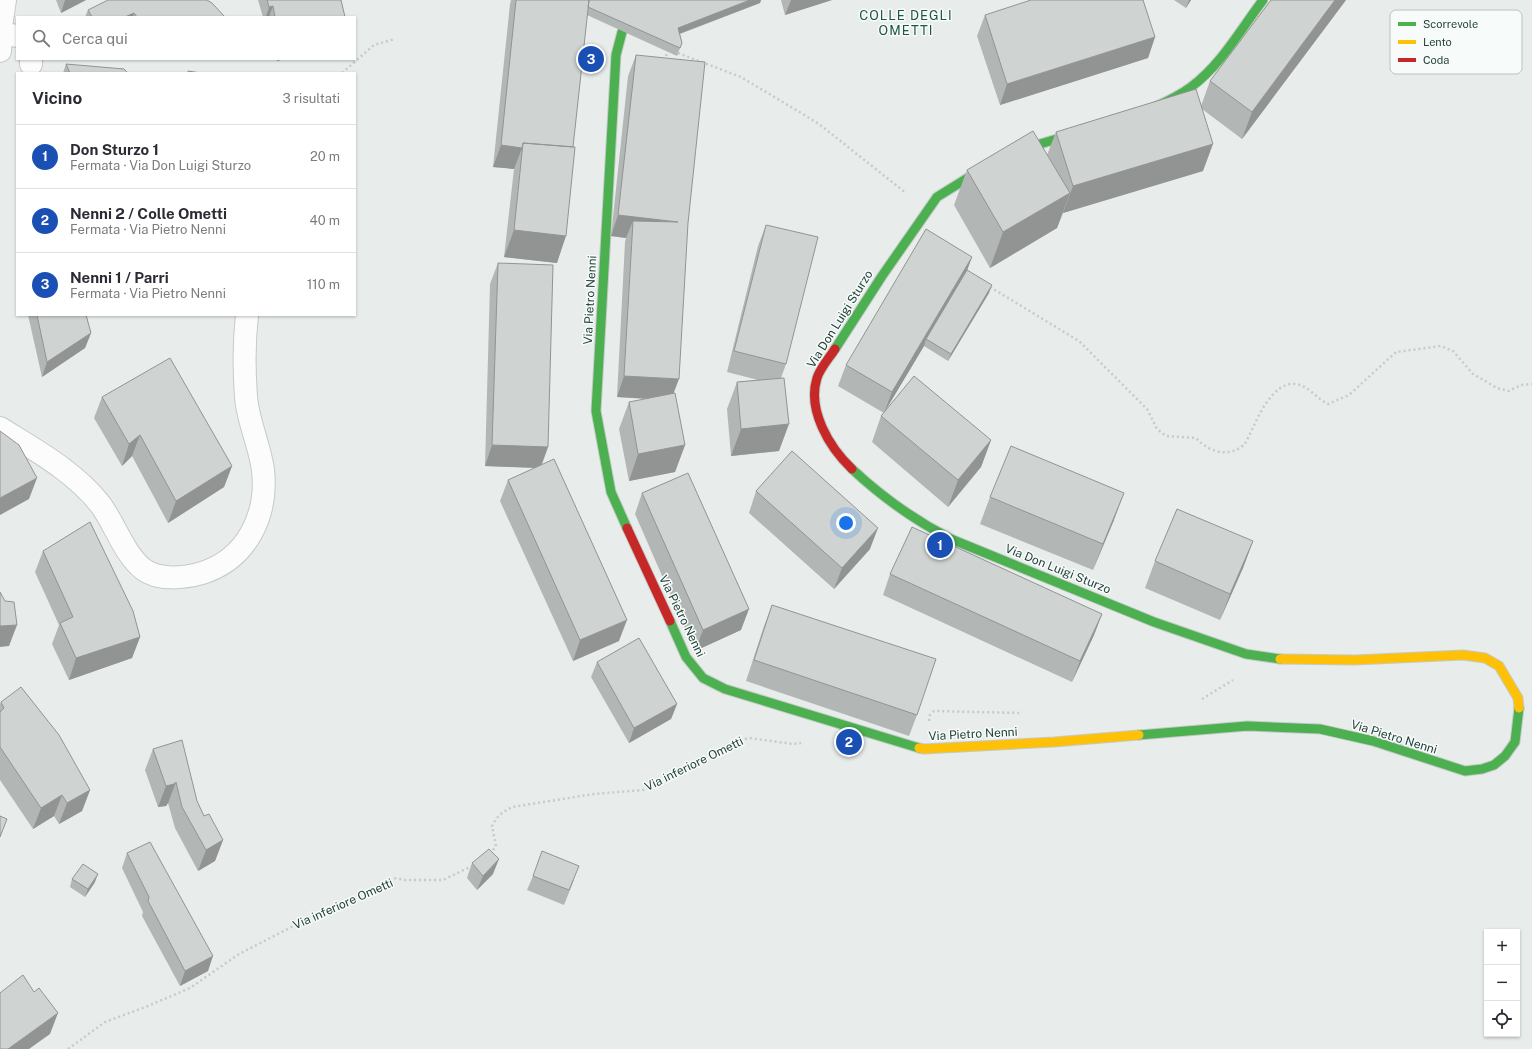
<!DOCTYPE html>
<html lang="it">
<meta charset="utf-8">
<style>
:root{--surface:#fff;--page:#f7f7f7;--text:#2b2b33;--muted:#7c7c81;--line:#e1e1e2;--accent:#b45309}
body{margin:0;font-family:"Public Sans",sans-serif;background:var(--page);color:var(--text)}
.controls{position:absolute;right:12px;bottom:12px;display:grid;overflow:hidden;border-radius:0px;box-shadow:0 1px 3px #0004}
.controls button{width:36px;height:36px;display:grid;place-items:center;padding:0;border:0;border-bottom:1px solid var(--line);background:var(--surface);color:var(--text);font:20px sans-serif}
.you{position:absolute;left:846px;top:523px;width:14px;height:14px;margin:-10px;border:3px solid #fff;border-radius:50%;background:#1a73e8;box-shadow:0 0 0 6px #1a73e833}
.badge{display:grid;place-items:center;width:26px;height:26px;border-radius:50%;background:var(--accent);color:#fff;font-size:13px;font-weight:700}
.pin{position:absolute;translate:-50% -50%;border:2px solid #fff;box-shadow:0 1px 4px #0006}
.list{margin:0;padding:0;list-style:none}
h2{display:flex;justify-content:space-between;align-items:center;height:52px;margin:0;padding:0 16px;font-size:17px}
h2 small{font-size:13px;font-weight:400;color:var(--muted)}
.list li{display:grid;grid-template-columns:26px 1fr auto;gap:12px;align-items:center;box-sizing:border-box;height:64px;padding:0 16px;border-top:1px solid var(--line)}
.list b{display:block;font-size:15px;white-space:nowrap}
.list p{margin:0;font-size:13px;white-space:nowrap;color:var(--muted)}
.list em{font-size:13px;font-style:normal;color:var(--muted)}
.icon{flex:none;width:22px;height:22px;fill:none;stroke:currentColor;stroke-width:2;stroke-linecap:round;stroke-linejoin:round}
.map{position:relative;flex:none;width:1532px;height:1049px;overflow:hidden}
.search{position:absolute;background:var(--surface);box-shadow:0 1px 3px #0004;left:16px;top:16px;width:340px;height:44px;display:flex;align-items:center;gap:10px;box-sizing:border-box;padding:0 14px;border-radius:0px;color:var(--muted);font-size:15px}
.panel{position:absolute;background:var(--surface);box-shadow:0 1px 3px #0004;left:16px;top:72px;width:340px;height:244px;border-radius:0px}
.map>svg:first-child{display:block}
</style>
<div class="map">
<svg width="1532" height="1049" viewBox="0 0 1532 1049">
<rect width="100%" height="100%" fill="#e8edeb"/>
<g fill="none" stroke-linecap="round" stroke-linejoin="round">
<g stroke="#c5cac8" stroke-width="24">
<path id="street" d="M0,33L5,0
M0,51L1,33L17,36
M31,59V64
M0,428C35,450 74,471 100,504C115,524 124,554 143,569C158,581 185,578 202,573C247,559 268,515 263,470C260,446 248,422 246,397C244,370 244,341 247,315"/>
</g>
<g stroke="#c3cbc8" stroke-width="11">
<path id="fast" d="M622,32L616,55L596,411L611,492L627,528
M1153,108C1166,102 1179,96 1191,87C1221,65 1241,29 1263,0
M835,349L882,276L937,197L987,166L1030,147L1080,132
M852,469C882,497 914,520 951,539L1154,622L1246,654L1280,659
M670,621L686,657L703,678L725,689L919,748
M1139,735L1247,726L1320,729L1373,741L1465,771L1482,769L1494,765L1505,756L1515,742L1519,708"/>
</g>
<g stroke="#c3cbc8" stroke-width="11">
<path id="slow" d="M1280,659L1355,660L1463,655L1485,658L1499,666L1518,698L1519,708
M919,748L924,749L1054,742L1139,735"/>
</g>
<g stroke="#c3cbc8" stroke-width="11">
<path id="jam" d="M835,349C830,357 820,368 817,378C807,410 829,447 852,469
M627,528L670,621"/>
</g>
<path stroke="#c3ccca" stroke-width="2.5" stroke-dasharray="2 3" stroke-linecap="butt" d="M678,53L741,77L801,113L819,124L906,193
M665,61L668,49
M342,73L374,45L395,39
M990,287L1079,341L1147,409L1157,429L1166,436L1196,438C1210,453 1229,458 1245,444C1255,425 1270,381 1296,384C1309,386 1317,399 1328,404L1349,395L1396,352L1441,346L1453,351L1473,374L1497,388L1509,391L1521,385L1532,384
M1202,699L1233,680
M929,721L930,715L934,711L1020,713
M490,854L496,846L492,826L496,819L502,813L512,807L594,794L643,790L734,742L749,738L793,744L801,743
M68,1049L105,1022L148,1006L190,988L239,954L309,918L347,902L394,878L405,880H443L472,866"/>
<use href="#street" stroke="#fcfcfc" stroke-width="22"/>
<use href="#fast" stroke="#4caf50" stroke-width="9"/>
<use href="#slow" stroke="#ffc107" stroke-width="9"/>
<use href="#jam" stroke="#c62828" stroke-width="9"/>
</g>
<path fill="#b2b6b5" d="M56,0H86L61,13Z
M258,0H341L345,17H263Z
M511,0H761L760,3L680,34L682,43L677,56L587,15L557,263L504,257L514,169L493,167L510,4Z
M781,0H832L785,15Z
M1174,0H1191L1186,8Z
M1346,0L1242,139L1202,109L1203,171L1063,213L1057,228L990,268L954,205L967,170L1047,155L1056,132L1201,106L1210,81Z
M88,10L225,17H85Z
M985,15L1155,37L1148,58L1000,105L977,36Z
M636,55L688,223L673,394L685,445L675,472L629,481L619,429L629,402L647,399L617,397L625,242L626,238L611,236L628,76Z
M66,64L128,73H63Z
M766,225L786,364L781,378L779,451L731,456L727,409L737,382L758,380L727,372L758,246Z
M972,257L967,271L989,293L948,361L924,346L885,411L991,440L981,467L948,507L872,442L881,416L884,413L838,386L846,365Z
M498,263L548,447L542,465L619,641L573,661L500,501L508,480L535,468L485,466L490,284Z
M28,315H86L91,333L85,348L42,377Z
M102,397L232,466L224,487L168,523L132,456L122,466L94,418Z
M756,491L870,549L834,589L749,513Z
M642,493L741,630L695,651L635,514Z
M990,497L1114,520L1093,570L980,524Z
M1253,541L1243,568L1220,620L1145,588L1155,561Z
M43,551L140,637L132,658L69,680L52,644L59,625L35,572Z
M890,574L1102,614L1094,635L1072,682L883,595Z
M772,605L917,715L909,736L746,681L764,626Z
M597,662L677,704L671,719L629,743L591,677Z
M1,702L90,790L82,811L59,824L54,816L33,829L0,780V704Z
M153,749L197,801L204,816L223,840L215,861L198,871L175,828L168,803L166,806L158,807L145,770Z
M127,853L208,971L180,986L142,916L143,912L122,868Z
M472,863L493,874L477,890L467,878Z
M533,876L574,880L564,905L527,890Z
M72,879L95,882L85,897L70,887Z"/>
<path fill="#919493" d="M65,0H86L61,13Z
M750,0H761L760,3L676,35L678,28Z
M791,0H832L785,15Z
M1189,0H1191L1186,8Z
M1335,0H1346L1242,139L1252,112Z
M273,6L269,17H266L269,7Z
M134,13L133,17H125Z
M1155,37L1148,58L1000,105L1007,84Z
M277,59H285L277,61Z
M1213,144L1203,171L1063,213L1073,186Z
M501,145L522,148L514,169L493,167Z
M1070,193L1057,228L990,268L1003,232Z
M618,215L678,222L633,221L626,238L611,236Z
M514,230L566,236L557,263L504,257Z
M972,257L964,278L926,339L924,346L884,413L892,392Z
M992,285L989,293L948,361L951,354Z
M91,333L85,348L42,377L47,362Z
M624,376L679,379L671,400L617,397Z
M789,424L779,451L731,456L741,429Z
M140,435L132,456L122,466L129,444Z
M991,440L981,467L948,507L958,480Z
M492,445L548,447L540,468L485,466Z
M685,445L675,472L629,481L638,454Z
M232,466L224,487L168,523L176,501Z
M37,478L29,499L0,515V498Z
M1124,493L1114,520L1093,570L1103,544Z
M878,528L870,549L834,589L842,568Z
M1253,541L1243,568L1220,620L1230,594Z
M749,609L741,630L695,651L703,630Z
M1102,614L1094,635L1072,682L1080,661Z
M627,620L619,641L573,661L580,640Z
M17,625L9,646L0,647V626Z
M140,637L132,658L69,680L76,658Z
M677,704L671,719L629,743L634,728Z
M176,782L168,803L166,806L158,807L166,786Z
M90,790L82,811L59,824L67,803Z
M62,795L54,816L33,829L41,808Z
M223,840L215,861L198,871L206,850Z
M499,859L493,874L477,890L483,876Z
M98,874L95,882L85,897L88,889Z
M213,956L208,971L180,986L185,971Z
M58,1013L50,1034L29,1049H8Z"/>
<path fill="#cfd4d2" stroke="#919493" d="M108,0H207L212,3L225,17H137L134,13L125,17H92L88,10Z
M267,0H341L345,17H275L273,6L269,7Z
M516,0H589L573,147L523,143L522,148L501,145Z
M589,0H750L678,28L682,43L680,48L588,7Z
M1031,0H1143L1155,37L1007,84L985,15Z
M1271,0H1335L1252,112L1210,81Z
M636,55L705,62L688,223L679,379L624,376L633,221L678,222L618,215Z
M66,64L124,69L128,73H70Z
M188,71L201,73H188Z
M1196,89L1213,144L1073,186L1056,132Z
M1033,131L1070,193L1003,232L967,170Z
M523,143L575,147L566,236L514,230Z
M766,225L818,237L786,364L734,351Z
M926,229L972,257L892,392L846,365Z
M498,263L553,265L548,447L492,445Z
M967,270L992,285L951,354L926,339Z
M37,315H86L91,333L47,362Z
M170,358L232,466L176,501L140,435L129,444L102,397Z
M914,376L991,440L958,480L881,416Z
M784,378L789,424L741,429L737,382Z
M675,393L685,445L638,454L629,402Z
M0,431L19,445L37,478L0,498Z
M1011,446L1124,493L1103,544L990,497Z
M792,451L878,528L842,568L756,491Z
M554,459L627,620L580,640L508,480Z
M688,473L749,609L703,630L642,493Z
M1177,509L1253,541L1230,594L1155,561Z
M90,522L133,611L140,637L76,658L60,623L73,617L43,551Z
M912,527L1102,614L1080,661L890,574Z
M0,592L5,601L14,602L17,625L0,626Z
M772,605L936,659L917,715L754,660Z
M639,638L677,704L634,728L597,662Z
M21,687L59,735L90,790L67,803L62,795L41,808L0,747V712L4,708L1,702Z
M182,740L197,801L204,816L209,814L223,840L206,850L182,807L176,782L174,784L166,786L153,749Z
M0,816L7,819L0,837Z
M150,842L213,956L185,971L148,901L149,897L127,853Z
M489,849L499,859L483,876L472,863Z
M542,851L579,866L569,890L533,876Z
M83,864L98,874L88,889L72,879Z
M23,975L34,992L39,988L58,1013L8,1049H0V993Z"/>
<g text-anchor="middle" stroke-width="3" stroke-linejoin="round" paint-order="stroke">
<g font-size="12" fill="#24423a" stroke="#f7fbf9">
<text transform="translate(590 300) rotate(-87)" y="4">Via Pietro Nenni</text>
<text transform="translate(840 319) rotate(-58)" y="4">Via Don Luigi Sturzo</text>
<text transform="translate(1058 569) rotate(22)" y="4">Via Don Luigi Sturzo</text>
<text transform="translate(682 616) rotate(64)" y="4">Via Pietro Nenni</text>
<text transform="translate(973 734) rotate(-3)" y="4">Via Pietro Nenni</text>
<text transform="translate(1394 737) rotate(17)" y="4">Via Pietro Nenni</text>
<text transform="translate(694 764) rotate(-26)" y="4">Via inferiore Ometti</text>
<text transform="translate(343 904) rotate(-24)" y="4">Via inferiore Ometti</text>
</g>
<g font-size="13" letter-spacing="1" fill="#1f5548" stroke="#f7fbf9">
<text x="906" y="20">COLLE DEGLI<tspan x="906" dy="15">OMETTI</tspan></text>
</g>
</g>
<rect x="1390" y="10" width="132" height="64" rx="6" fill="#f7fbf9" stroke="#b8c4c0" stroke-width="1"/>
<rect x="1398" y="22" width="18" height="4" fill="#4caf50"/>
<rect x="1398" y="40" width="18" height="4" fill="#ffc107"/>
<rect x="1398" y="58" width="18" height="4" fill="#c62828"/>
<g font-size="11" fill="#24423a">
<text x="1423" y="28">Scorrevole</text>
<text x="1423" y="46">Lento</text>
<text x="1423" y="64">Coda</text>
</g>
</svg>
<div class="controls">
<button>+</button>
<button>−</button>
<button><svg class="icon" aria-label="locate" viewBox="0 0 24 24"><circle cx="12" cy="12" r="6"/><path d="M12 2v4M12 18v4M2 12h4M18 12h4"/></svg></button>
</div>
<div class="you"></div>
<div class="pin badge" style="left:940px;top:545px;background:#1a4fb4">1</div>
<div class="pin badge" style="left:849px;top:742px;background:#1a4fb4">2</div>
<div class="pin badge" style="left:591px;top:59px;background:#1a4fb4">3</div>
<div class="search"><svg class="icon" aria-label="search" viewBox="0 0 24 24"><circle cx="10" cy="10" r="6"/><path d="M15 15l6 6"/></svg>Cerca qui</div>
<section class="panel">
<h2>Vicino<small>3 risultati</small></h2>
<ul class="list">
<li><span class="badge" style="background:#1a4fb4">1</span><div><b>Don Sturzo 1</b><p>Fermata · Via Don Luigi Sturzo</p></div><em>20 m</em></li>
<li><span class="badge" style="background:#1a4fb4">2</span><div><b>Nenni 2 / Colle Ometti</b><p>Fermata · Via Pietro Nenni</p></div><em>40 m</em></li>
<li><span class="badge" style="background:#1a4fb4">3</span><div><b>Nenni 1 / Parri</b><p>Fermata · Via Pietro Nenni</p></div><em>110 m</em></li>
</ul>
</section>
</div>
